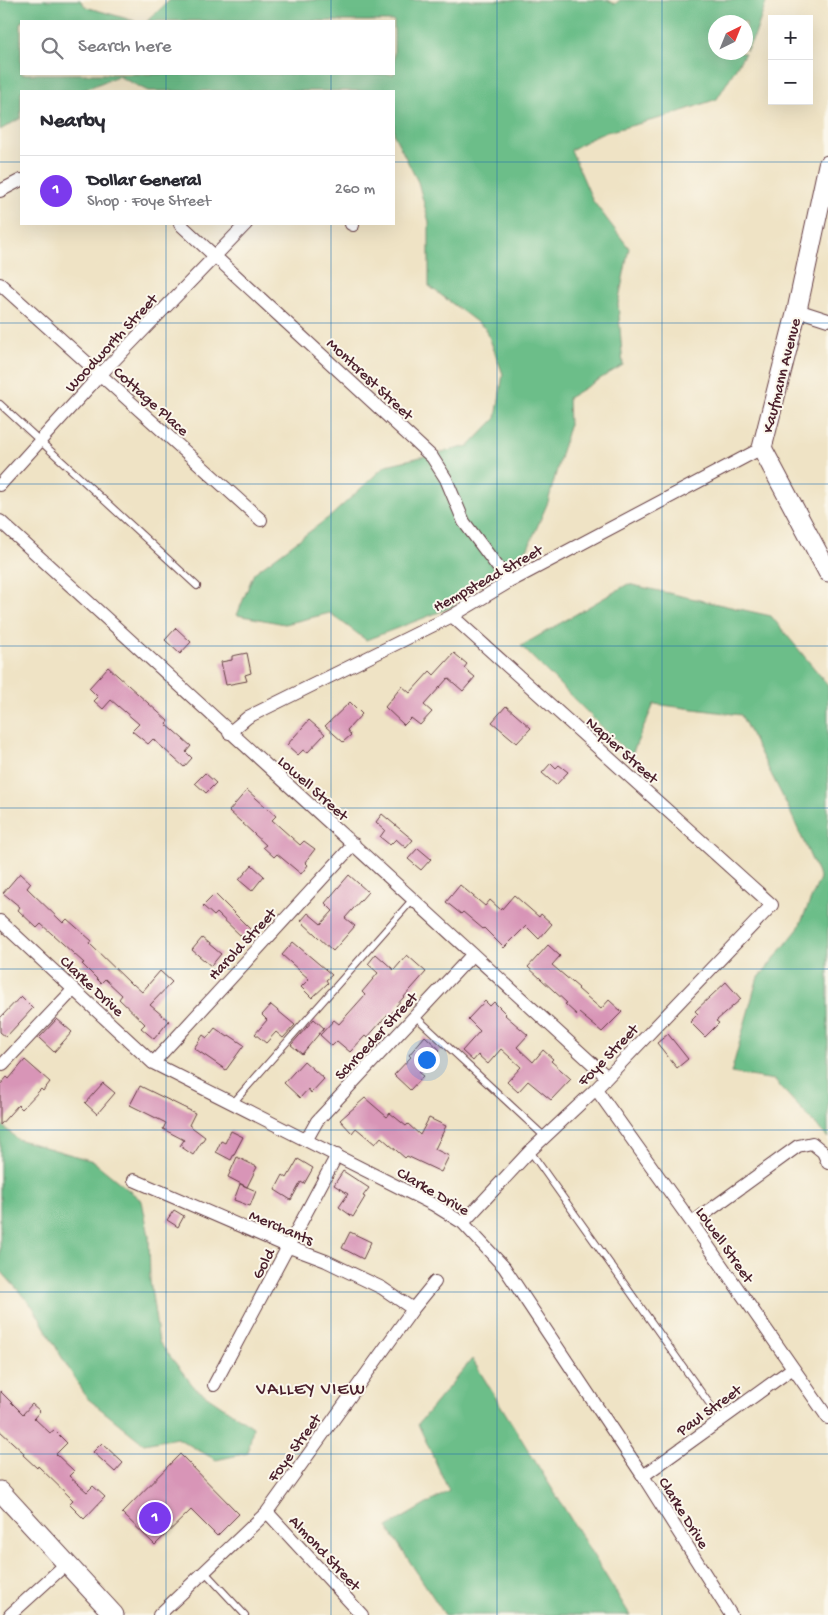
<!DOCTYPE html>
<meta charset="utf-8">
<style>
:root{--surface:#fff;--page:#f2f2f3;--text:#2b2b33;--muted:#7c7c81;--line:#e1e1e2;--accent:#7c3aed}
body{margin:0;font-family:"Gochi Hand",sans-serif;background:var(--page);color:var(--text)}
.controls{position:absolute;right:15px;top:15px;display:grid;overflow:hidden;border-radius:0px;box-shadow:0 5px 20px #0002}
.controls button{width:45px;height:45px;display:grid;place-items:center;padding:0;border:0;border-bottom:1px solid var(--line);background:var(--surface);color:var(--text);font:25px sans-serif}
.compass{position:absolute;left:708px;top:15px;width:45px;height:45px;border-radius:50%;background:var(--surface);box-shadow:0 5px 20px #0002;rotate:43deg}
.you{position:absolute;left:426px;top:1059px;width:18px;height:18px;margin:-12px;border:4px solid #fff;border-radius:50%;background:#1a73e8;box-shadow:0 0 0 8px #1a73e833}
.badge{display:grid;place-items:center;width:32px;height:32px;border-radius:50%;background:var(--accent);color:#fff;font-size:16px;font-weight:700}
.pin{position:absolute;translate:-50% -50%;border:2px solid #fff;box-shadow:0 1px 5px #0006}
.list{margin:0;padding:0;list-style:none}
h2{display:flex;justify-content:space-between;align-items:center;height:65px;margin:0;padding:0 20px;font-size:21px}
h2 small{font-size:16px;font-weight:400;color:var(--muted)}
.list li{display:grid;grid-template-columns:32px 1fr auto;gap:15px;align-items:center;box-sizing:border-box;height:70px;padding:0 20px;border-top:1px solid var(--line)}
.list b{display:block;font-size:19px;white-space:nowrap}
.list p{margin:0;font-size:16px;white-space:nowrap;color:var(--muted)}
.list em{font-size:16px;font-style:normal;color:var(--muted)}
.icon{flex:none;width:28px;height:28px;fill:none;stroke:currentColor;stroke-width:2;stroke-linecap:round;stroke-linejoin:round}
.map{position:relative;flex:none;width:828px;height:1615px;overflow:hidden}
.search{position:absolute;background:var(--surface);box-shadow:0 5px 20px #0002;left:20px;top:20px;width:375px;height:55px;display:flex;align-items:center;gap:12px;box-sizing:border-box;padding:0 18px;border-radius:0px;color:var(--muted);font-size:19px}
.panel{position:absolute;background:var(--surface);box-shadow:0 5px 20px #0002;left:20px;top:90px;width:375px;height:135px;border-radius:0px}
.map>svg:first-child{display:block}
</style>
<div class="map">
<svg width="828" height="1615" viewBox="0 0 828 1615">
<rect width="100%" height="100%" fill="#fbf7ec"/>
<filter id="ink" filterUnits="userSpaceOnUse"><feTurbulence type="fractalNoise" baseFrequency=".02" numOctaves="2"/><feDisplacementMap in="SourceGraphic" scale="10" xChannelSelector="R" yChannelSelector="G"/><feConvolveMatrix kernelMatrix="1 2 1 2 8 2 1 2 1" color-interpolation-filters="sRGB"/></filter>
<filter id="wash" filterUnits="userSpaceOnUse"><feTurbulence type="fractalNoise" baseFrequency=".0096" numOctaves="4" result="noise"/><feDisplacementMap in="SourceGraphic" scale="20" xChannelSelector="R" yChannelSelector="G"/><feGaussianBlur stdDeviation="1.12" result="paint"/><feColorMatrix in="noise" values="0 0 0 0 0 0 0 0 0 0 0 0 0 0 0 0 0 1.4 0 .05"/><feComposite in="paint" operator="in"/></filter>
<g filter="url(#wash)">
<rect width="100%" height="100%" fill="#efe3c5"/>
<path fill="#6cbe89" stroke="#5b6e5a" d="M0,0H80L86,7L135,21H21V74H394V21H147L170,0H608L615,4L620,0H767L755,35L746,51V22H716V52L745,53L717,99L665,117L599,134L571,150L593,201L629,248L618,304L623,365L568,398L569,426L548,502L528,548L450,608L366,640L330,613L285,624L237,615L254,573L332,515L386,465L469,446L496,418L503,374L486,329L429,286V222L418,182L394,135V91H148L118,76L81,91H21V118L0,130Z
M628,584L771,616L828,685V1138L774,1080L731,1073L757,980L798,929L820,878L788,807L741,715L654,704L631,756L521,646Z
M0,1123L17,1139L93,1161L142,1201L149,1236L150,1281L159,1342L195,1388L253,1427L248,1453L216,1460L177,1438L144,1444L87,1398L61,1356L33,1307L0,1270Z
M472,1359L630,1615H445L387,1527L449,1491L418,1424Z"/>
<g id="blocks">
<path fill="#d895b7" d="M176,628L191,642L180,654L165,640Z
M247,653L251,673L245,675L247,681L226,685L221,662L232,660V656Z
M454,653L467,664L464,668L475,677L463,691L448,678L424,705L432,712L420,725L411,718L404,725L385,707L402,686L410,693L430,671L434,675Z
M108,667L168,721L166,724L191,746L186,752L192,758L184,767L153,739L148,744L132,731L139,724L111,700L103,709L94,701L98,697L89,688Z
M350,702L362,714L347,730L351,735L343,742L325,726Z
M506,706L531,728L517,743L492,722Z
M309,720L325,734L307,753L303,750L298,755L287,745Z
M551,763L556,768L559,765L568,772L556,785L542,773Z
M205,773L216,783L206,793L195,783Z
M247,790L276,816L272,820L300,845L304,841L315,849L305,862L308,865L301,874L277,854L274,857L263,847L266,845L229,811Z
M382,814L413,840L406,848L396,839L390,845L380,837L385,830L376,822Z
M418,848L431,859L421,870L408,859Z
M252,865L264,876L252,891L239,880Z
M20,873L31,883L27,888L63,923L67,919L92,941L90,944L132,985L133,984L142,992L160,971L172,982L150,1005L169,1021L154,1039L141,1028L145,1024L119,999L122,995L105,979L101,983L82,964L84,963L41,924L37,928L18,910L20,907L3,893Z
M349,875L368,892L345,918L355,926L333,951L301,921L308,913L321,924L333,911L325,903Z
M460,885L485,906L490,900L501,910L514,895L539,917L541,914L552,924L539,939L526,926L504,948L484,928L483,929L463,912L461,914L446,902Z
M215,894L251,930L243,938L217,913L214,916L203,906Z
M202,938L221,954L211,966L192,950Z
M293,942L332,975L326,980L328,983L312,998L301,987L309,979L282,955Z
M548,945L560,956L552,965L579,988L578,989L601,1009L609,1000L622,1012L602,1032L579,1013L577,1015L565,1004L567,1003L528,967Z
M376,954L394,970L407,955L426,972L396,1006L397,1007L389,1016L388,1014L367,1038L365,1036L350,1052L337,1041L332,1046L320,1035L334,1020L339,1024L365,995L362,992L378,973L368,964Z
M726,982L741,999L716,1021L719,1023L705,1037L690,1022L698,1014L695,1011Z
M21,996L33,1008L6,1037L0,1032V1018Z
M485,1001L490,1006L494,1002L506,1014L505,1015L528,1035L517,1047L533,1062L543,1050L553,1059L551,1061L571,1079L551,1100L528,1081L518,1092L507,1082L521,1067L501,1049L488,1064L478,1055L473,1061L462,1051L480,1031L468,1019Z
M271,1005L295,1025L283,1038L276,1032L266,1043L255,1034L267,1020L262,1015Z
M57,1019L72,1032L54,1052L39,1038Z
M314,1019L324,1028L302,1054L291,1045Z
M215,1028L228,1037L229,1035L244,1045L226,1070L194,1048L203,1035L207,1038Z
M668,1034L688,1059L677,1068L657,1043Z
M425,1036L440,1050L419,1073L423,1076L410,1090L394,1075L411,1057L409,1055Z
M25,1060L50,1082L43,1091L41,1089L22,1109L18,1105L0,1125V1085L7,1077L9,1079Z
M304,1061L324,1079L311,1093L308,1089L300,1098L284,1083Z
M103,1083L115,1093L97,1114L85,1103Z
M140,1086L195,1113L189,1125L205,1137L193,1155L180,1146L184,1140L163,1129L166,1123L130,1105Z
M365,1098L387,1117L390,1113L406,1126L408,1124L420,1135L429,1118L446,1126L435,1149L449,1156L441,1172L407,1156L405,1158L381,1137L375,1144L356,1128L352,1133L340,1120Z
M231,1131L243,1137L231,1160L216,1152L221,1141L225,1143Z
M237,1157L257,1167L247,1187L228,1177Z
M298,1159L313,1168L304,1184L301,1182L291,1200L275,1190L283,1175L287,1178Z
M343,1171L369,1188L363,1196L365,1197L353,1217L339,1207L348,1194L334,1185Z
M240,1184L256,1191L250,1206L234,1200Z
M174,1210L184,1216L178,1227L167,1220Z
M350,1232L371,1242L363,1259L342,1248Z
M0,1391L23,1414L32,1404L40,1411L34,1418L50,1433L54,1430L67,1443L56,1454L74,1471L69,1476L87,1492L93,1486L105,1497L84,1519L69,1504L73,1500L38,1466L37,1468L23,1455L24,1453L0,1431Z
M102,1443L123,1463L115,1472L93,1452Z
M180,1454L239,1514L217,1536L191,1510L155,1545L122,1513Z"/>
</g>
</g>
<g filter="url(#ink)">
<use href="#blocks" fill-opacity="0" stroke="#633c42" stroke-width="1"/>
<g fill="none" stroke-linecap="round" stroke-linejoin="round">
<g stroke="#633c42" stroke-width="8">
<path id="lane" d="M0,404L197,586
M415,1016L545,1137
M233,1103L413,899
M530,1151L721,1420
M204,1571L245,1615"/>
</g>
<g stroke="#633c42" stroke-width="14">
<path id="street" d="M0,191L21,180
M180,224L432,457L446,479L464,522L509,582
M351,224L353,225
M0,284L261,520
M797,310L828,320
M0,485L100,375L246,224
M0,521L607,1077
M452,616L772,905L596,1089L530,1151L463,1223
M229,733L248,717L452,616L509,582L762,448
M0,921L153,1063L434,1205L463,1223L504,1267L643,1476L731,1615
M153,1063L354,844
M3,1064L74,989
M596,1089L692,1223L828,1418
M307,1139L317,1121L472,955
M134,1180L289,1247L326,1261L382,1288L413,1309
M692,1223L798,1146L812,1143L823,1152L828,1163
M214,1385L337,1155
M643,1476L793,1368
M267,1512L362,1615
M10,1615L66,1564
M159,1615L267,1512L413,1309L435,1282"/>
</g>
<g stroke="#633c42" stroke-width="21">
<path id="secondary" d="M828,165L797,310L762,448L828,572
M0,1491L114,1615"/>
</g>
<use href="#lane" stroke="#fff" stroke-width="6"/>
<use href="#street" stroke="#fff" stroke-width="12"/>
<use href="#secondary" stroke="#fff" stroke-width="19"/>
</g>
</g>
<path fill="none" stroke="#1f6fb2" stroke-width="1" stroke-opacity="0.55" d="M166,0V21M331,0V21M497,0V1615M662,0V1615M166,74V91M331,74V91M0,162H21M394,162H828M166,224V1615M331,224V1615M0,323H828M0,484H828M0,646H828M0,808H828M0,969H828M0,1130H828M0,1292H828M0,1454H828"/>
<g text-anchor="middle" stroke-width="4" stroke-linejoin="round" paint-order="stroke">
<g font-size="16" fill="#4a1f2b" stroke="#fbf7ec">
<text transform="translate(110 342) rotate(-47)" y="6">Woodworth Street</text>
<text transform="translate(780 375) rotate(-76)" y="6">Kaufmann Avenue</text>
<text transform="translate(371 378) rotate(43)" y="6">Montcrest Street</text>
<text transform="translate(152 400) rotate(42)" y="6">Cottage Place</text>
<text transform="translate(487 577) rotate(-29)" y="6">Hempstead Street</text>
<text transform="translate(623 749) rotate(42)" y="6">Napier Street</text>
<text transform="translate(314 787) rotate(42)" y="6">Lowell Street</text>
<text transform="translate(241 943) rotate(-47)" y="6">Harold Street</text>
<text transform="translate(93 985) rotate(43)" y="6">Clarke Drive</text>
<text transform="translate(375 1035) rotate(-47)" y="6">Schroeder Street</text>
<text transform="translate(607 1054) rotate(-46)" y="6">Foye Street</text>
<text transform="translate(434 1190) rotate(30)" y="6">Clarke Drive</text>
<text transform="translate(282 1226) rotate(23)" y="6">Merchants</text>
<text transform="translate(726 1244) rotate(55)" y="6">Lowell Street</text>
<text transform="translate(262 1263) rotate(-62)" y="6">Gold</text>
<text transform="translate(708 1409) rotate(-36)" y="6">Paul Street</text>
<text transform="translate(293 1447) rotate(-54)" y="6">Foye Street</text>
<text transform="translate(685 1512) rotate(58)" y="6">Clarke Drive</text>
<text transform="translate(326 1552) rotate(47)" y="6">Almond Street</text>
</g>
<g font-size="18" letter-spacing="1" fill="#4a1f2b" stroke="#fbf7ec">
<text x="311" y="1394">VALLEY VIEW</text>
</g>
</g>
</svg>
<div class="controls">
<button>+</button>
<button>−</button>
</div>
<svg class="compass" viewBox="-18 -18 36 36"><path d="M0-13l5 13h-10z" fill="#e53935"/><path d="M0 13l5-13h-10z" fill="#7c7c81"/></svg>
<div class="you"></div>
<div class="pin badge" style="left:155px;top:1518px">1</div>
<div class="search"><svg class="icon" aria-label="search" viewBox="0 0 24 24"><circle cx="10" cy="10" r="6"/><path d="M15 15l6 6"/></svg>Search here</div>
<section class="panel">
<h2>Nearby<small></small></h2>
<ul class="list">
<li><span class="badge">1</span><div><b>Dollar General</b><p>Shop · Foye Street</p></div><em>260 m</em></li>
</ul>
</section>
</div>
